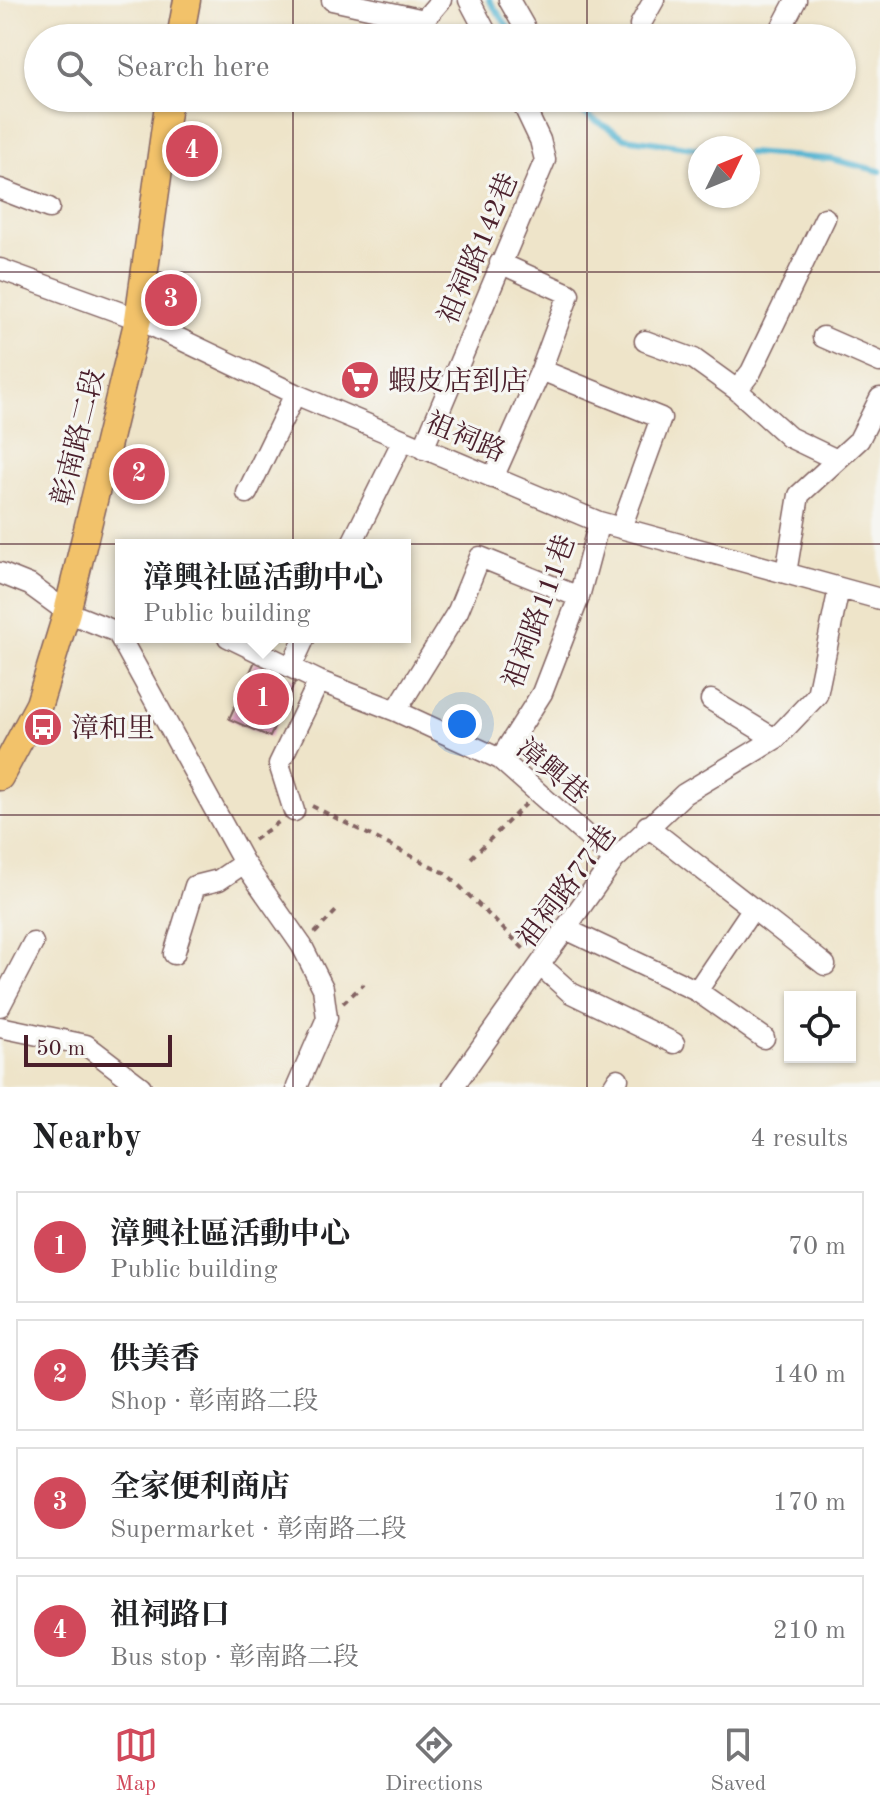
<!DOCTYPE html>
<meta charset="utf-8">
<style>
:root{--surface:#fff;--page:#f2f2f2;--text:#202124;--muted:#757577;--line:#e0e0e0;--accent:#d1495b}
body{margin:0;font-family:"Old Standard TT","Noto Serif TC",serif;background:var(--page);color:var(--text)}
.controls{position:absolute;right:24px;bottom:24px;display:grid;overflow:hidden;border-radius:0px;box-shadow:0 2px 6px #0004}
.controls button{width:72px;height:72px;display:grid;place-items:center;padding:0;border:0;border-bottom:2px solid var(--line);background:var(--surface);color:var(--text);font:40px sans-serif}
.compass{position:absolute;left:688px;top:136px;width:72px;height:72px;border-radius:50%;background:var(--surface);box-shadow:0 2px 6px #0004;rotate:47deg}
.scale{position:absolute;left:24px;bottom:20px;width:148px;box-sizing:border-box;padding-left:8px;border:4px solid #4a1f2b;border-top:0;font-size:22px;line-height:28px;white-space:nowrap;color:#4a1f2b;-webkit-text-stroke:6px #f6f6f2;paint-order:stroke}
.you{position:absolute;left:462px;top:724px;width:28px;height:28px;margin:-20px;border:6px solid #fff;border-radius:50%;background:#1a73e8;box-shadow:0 0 0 12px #1a73e833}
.badge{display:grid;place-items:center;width:52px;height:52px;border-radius:50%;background:var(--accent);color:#fff;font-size:26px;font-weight:700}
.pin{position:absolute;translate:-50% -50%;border:4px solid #fff;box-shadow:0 2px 8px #0006}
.popup{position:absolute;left:115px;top:539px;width:296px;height:104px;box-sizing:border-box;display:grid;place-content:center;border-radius:0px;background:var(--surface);filter:drop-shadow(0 2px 6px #0005);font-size:26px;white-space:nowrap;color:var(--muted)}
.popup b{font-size:30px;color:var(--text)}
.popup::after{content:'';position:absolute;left:50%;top:100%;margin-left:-16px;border:16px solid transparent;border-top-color:var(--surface)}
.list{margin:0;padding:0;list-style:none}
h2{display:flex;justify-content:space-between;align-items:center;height:104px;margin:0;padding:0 32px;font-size:34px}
h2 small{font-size:26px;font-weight:400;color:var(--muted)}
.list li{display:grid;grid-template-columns:52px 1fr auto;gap:24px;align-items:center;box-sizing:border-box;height:112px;margin:0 16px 16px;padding:0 16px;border:2px solid var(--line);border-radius:0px}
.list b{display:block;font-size:30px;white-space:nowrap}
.list p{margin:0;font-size:26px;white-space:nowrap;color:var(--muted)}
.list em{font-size:26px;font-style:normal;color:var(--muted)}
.icon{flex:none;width:44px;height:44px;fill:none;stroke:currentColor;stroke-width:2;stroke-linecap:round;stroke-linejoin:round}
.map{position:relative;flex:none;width:880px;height:1087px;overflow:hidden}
.search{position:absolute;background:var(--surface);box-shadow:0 2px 6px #0004;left:24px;right:24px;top:24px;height:88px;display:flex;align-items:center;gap:20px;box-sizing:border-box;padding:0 28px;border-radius:44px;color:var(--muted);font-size:30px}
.sheet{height:616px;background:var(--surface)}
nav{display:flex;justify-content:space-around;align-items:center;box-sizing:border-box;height:112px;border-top:2px solid var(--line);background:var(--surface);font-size:22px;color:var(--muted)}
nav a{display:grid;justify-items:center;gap:4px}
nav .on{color:var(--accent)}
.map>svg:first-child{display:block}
</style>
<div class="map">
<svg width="880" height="1087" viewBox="0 0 880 1087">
<rect width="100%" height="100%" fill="#f6f6f2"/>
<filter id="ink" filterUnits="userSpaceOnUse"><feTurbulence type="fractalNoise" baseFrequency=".0125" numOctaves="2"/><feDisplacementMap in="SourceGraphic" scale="16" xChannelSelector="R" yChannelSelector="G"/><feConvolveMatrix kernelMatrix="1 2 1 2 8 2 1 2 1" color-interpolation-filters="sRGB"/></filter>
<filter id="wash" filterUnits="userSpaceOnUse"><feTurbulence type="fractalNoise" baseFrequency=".006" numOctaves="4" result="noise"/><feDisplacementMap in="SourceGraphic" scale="32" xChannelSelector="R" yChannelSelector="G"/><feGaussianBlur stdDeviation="1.8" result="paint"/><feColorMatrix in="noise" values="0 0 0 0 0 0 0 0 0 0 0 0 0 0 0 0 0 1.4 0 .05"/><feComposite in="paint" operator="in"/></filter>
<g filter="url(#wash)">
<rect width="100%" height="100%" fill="#eee4c9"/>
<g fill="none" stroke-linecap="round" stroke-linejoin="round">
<path stroke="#52b4d1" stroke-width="6" d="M489,0L516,38
M558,98L625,138L700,149
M748,153L831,159L880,171"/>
</g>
<g id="blocks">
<path fill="#e7a8c9" d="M255,661L296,680L270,737L229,719Z"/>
</g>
</g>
<g filter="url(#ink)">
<use href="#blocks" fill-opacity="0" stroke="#836462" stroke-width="2"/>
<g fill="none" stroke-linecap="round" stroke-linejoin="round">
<g stroke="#836462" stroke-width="23">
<path id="minor" d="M332,0L424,20L441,0
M469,0L489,38
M509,0L525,28
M640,25L654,0
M776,38L796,0
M0,189L49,208
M825,218L751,372L737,390L789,437L837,460
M0,269L138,319L295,394L599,522L880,599
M823,337L880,362
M645,341L694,359L737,390
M541,370L661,418L621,528
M423,449L545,160L540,140L520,98
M493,478L541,370L569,294L500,263
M247,493L295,394
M351,545L403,440
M0,573L30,585L67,612L117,632L121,630
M786,573L799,495L859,440L880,398
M117,632L244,863L302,946L323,988L327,1018L297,1087
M228,637L319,681L396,711L500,759L614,860
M292,665L305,637
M711,700L775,739
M396,711L458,611L480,557L579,597
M500,759L542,693L579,597L599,522
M294,811L279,764L319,681
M647,826L825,965
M568,930L697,991L764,1038
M174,954L195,886L219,880L244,863
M541,966L571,993L674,1043
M697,991L753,908
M0,1006L33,943
M0,1027L86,1045L141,1087
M453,1087L614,860L684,794L775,739L817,695L839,588
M613,1087L618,1079"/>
</g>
<g stroke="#836462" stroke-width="29">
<path id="major" d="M180,38L187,0
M0,777L39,704L67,612L138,319L169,98"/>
</g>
<path stroke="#836462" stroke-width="4" stroke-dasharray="6 6" stroke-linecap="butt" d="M106,98L146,104
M312,806L447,874L527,952
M254,840L279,822
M471,858L526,804
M315,933L338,909
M343,1003L364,984"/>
<use href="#minor" stroke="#fff" stroke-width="20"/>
<use href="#major" stroke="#f2c26a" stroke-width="26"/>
</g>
</g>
<path fill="none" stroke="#4a1f2b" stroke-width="2" stroke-opacity="0.55" d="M293,0V38M587,0V38M293,98V1087M587,98V1087M0,272H880M0,544H880M0,815H880"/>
<defs>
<g id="supermarket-disc" transform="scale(2)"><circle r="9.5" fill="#d1495b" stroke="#f6f6f2"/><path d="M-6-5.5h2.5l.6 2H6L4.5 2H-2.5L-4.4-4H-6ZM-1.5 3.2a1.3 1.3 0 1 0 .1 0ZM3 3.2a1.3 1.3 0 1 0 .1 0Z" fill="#fff"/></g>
<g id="bus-disc" transform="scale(2)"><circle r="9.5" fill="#d1495b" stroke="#f6f6f2"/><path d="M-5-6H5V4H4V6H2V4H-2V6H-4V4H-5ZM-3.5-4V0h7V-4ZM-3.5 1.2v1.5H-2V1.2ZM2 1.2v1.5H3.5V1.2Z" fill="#fff"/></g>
</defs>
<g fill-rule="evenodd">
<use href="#supermarket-disc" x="360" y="380"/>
<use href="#bus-disc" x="43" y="727"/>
</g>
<g text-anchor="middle" stroke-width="6" stroke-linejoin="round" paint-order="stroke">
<g font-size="28" fill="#4a1f2b" stroke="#f6f6f2">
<text transform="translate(477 248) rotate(-67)" y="10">祖祠路142巷</text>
<text transform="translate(466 436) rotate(23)" y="10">祖祠路</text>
<text transform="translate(77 437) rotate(-76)" y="10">彰南路二段</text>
<text transform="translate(538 611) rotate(-70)" y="10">祖祠路111巷</text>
<text transform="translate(553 770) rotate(40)" y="10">漳興巷</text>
<text transform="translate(566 886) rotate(-53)" y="10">祖祠路77巷</text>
</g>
<g font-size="28" fill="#4a1f2b" stroke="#f6f6f2" text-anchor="start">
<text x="388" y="390">蝦皮店到店</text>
<text x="71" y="737">漳和里</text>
</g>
</g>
</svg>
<div class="controls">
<button><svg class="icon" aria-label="locate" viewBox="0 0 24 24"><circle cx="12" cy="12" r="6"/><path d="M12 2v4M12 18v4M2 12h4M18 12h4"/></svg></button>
</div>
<svg class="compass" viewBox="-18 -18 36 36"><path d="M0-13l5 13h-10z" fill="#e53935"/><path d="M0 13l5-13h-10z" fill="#757577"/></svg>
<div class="scale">50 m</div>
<div class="you"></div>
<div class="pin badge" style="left:263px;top:699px">1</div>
<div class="popup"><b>漳興社區活動中心</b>Public building</div>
<div class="pin badge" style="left:139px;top:474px">2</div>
<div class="pin badge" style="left:171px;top:300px">3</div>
<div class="pin badge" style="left:192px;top:151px">4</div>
<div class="search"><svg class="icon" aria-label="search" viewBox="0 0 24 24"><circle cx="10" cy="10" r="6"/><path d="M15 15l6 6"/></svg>Search here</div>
</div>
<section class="sheet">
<h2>Nearby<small>4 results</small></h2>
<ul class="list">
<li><span class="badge">1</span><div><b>漳興社區活動中心</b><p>Public building</p></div><em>70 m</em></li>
<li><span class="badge">2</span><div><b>供美香</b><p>Shop · 彰南路二段</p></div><em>140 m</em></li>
<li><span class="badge">3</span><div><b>全家便利商店</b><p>Supermarket · 彰南路二段</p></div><em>170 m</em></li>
<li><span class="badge">4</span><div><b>祖祠路口</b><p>Bus stop · 彰南路二段</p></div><em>210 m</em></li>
</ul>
</section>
<nav>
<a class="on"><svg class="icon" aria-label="map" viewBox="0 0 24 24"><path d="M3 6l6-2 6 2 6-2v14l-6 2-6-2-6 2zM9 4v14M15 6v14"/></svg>Map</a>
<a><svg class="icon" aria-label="directions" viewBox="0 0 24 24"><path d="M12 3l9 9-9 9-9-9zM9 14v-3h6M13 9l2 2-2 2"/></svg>Directions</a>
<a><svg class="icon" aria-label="saved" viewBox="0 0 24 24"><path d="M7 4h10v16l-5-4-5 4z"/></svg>Saved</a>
</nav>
